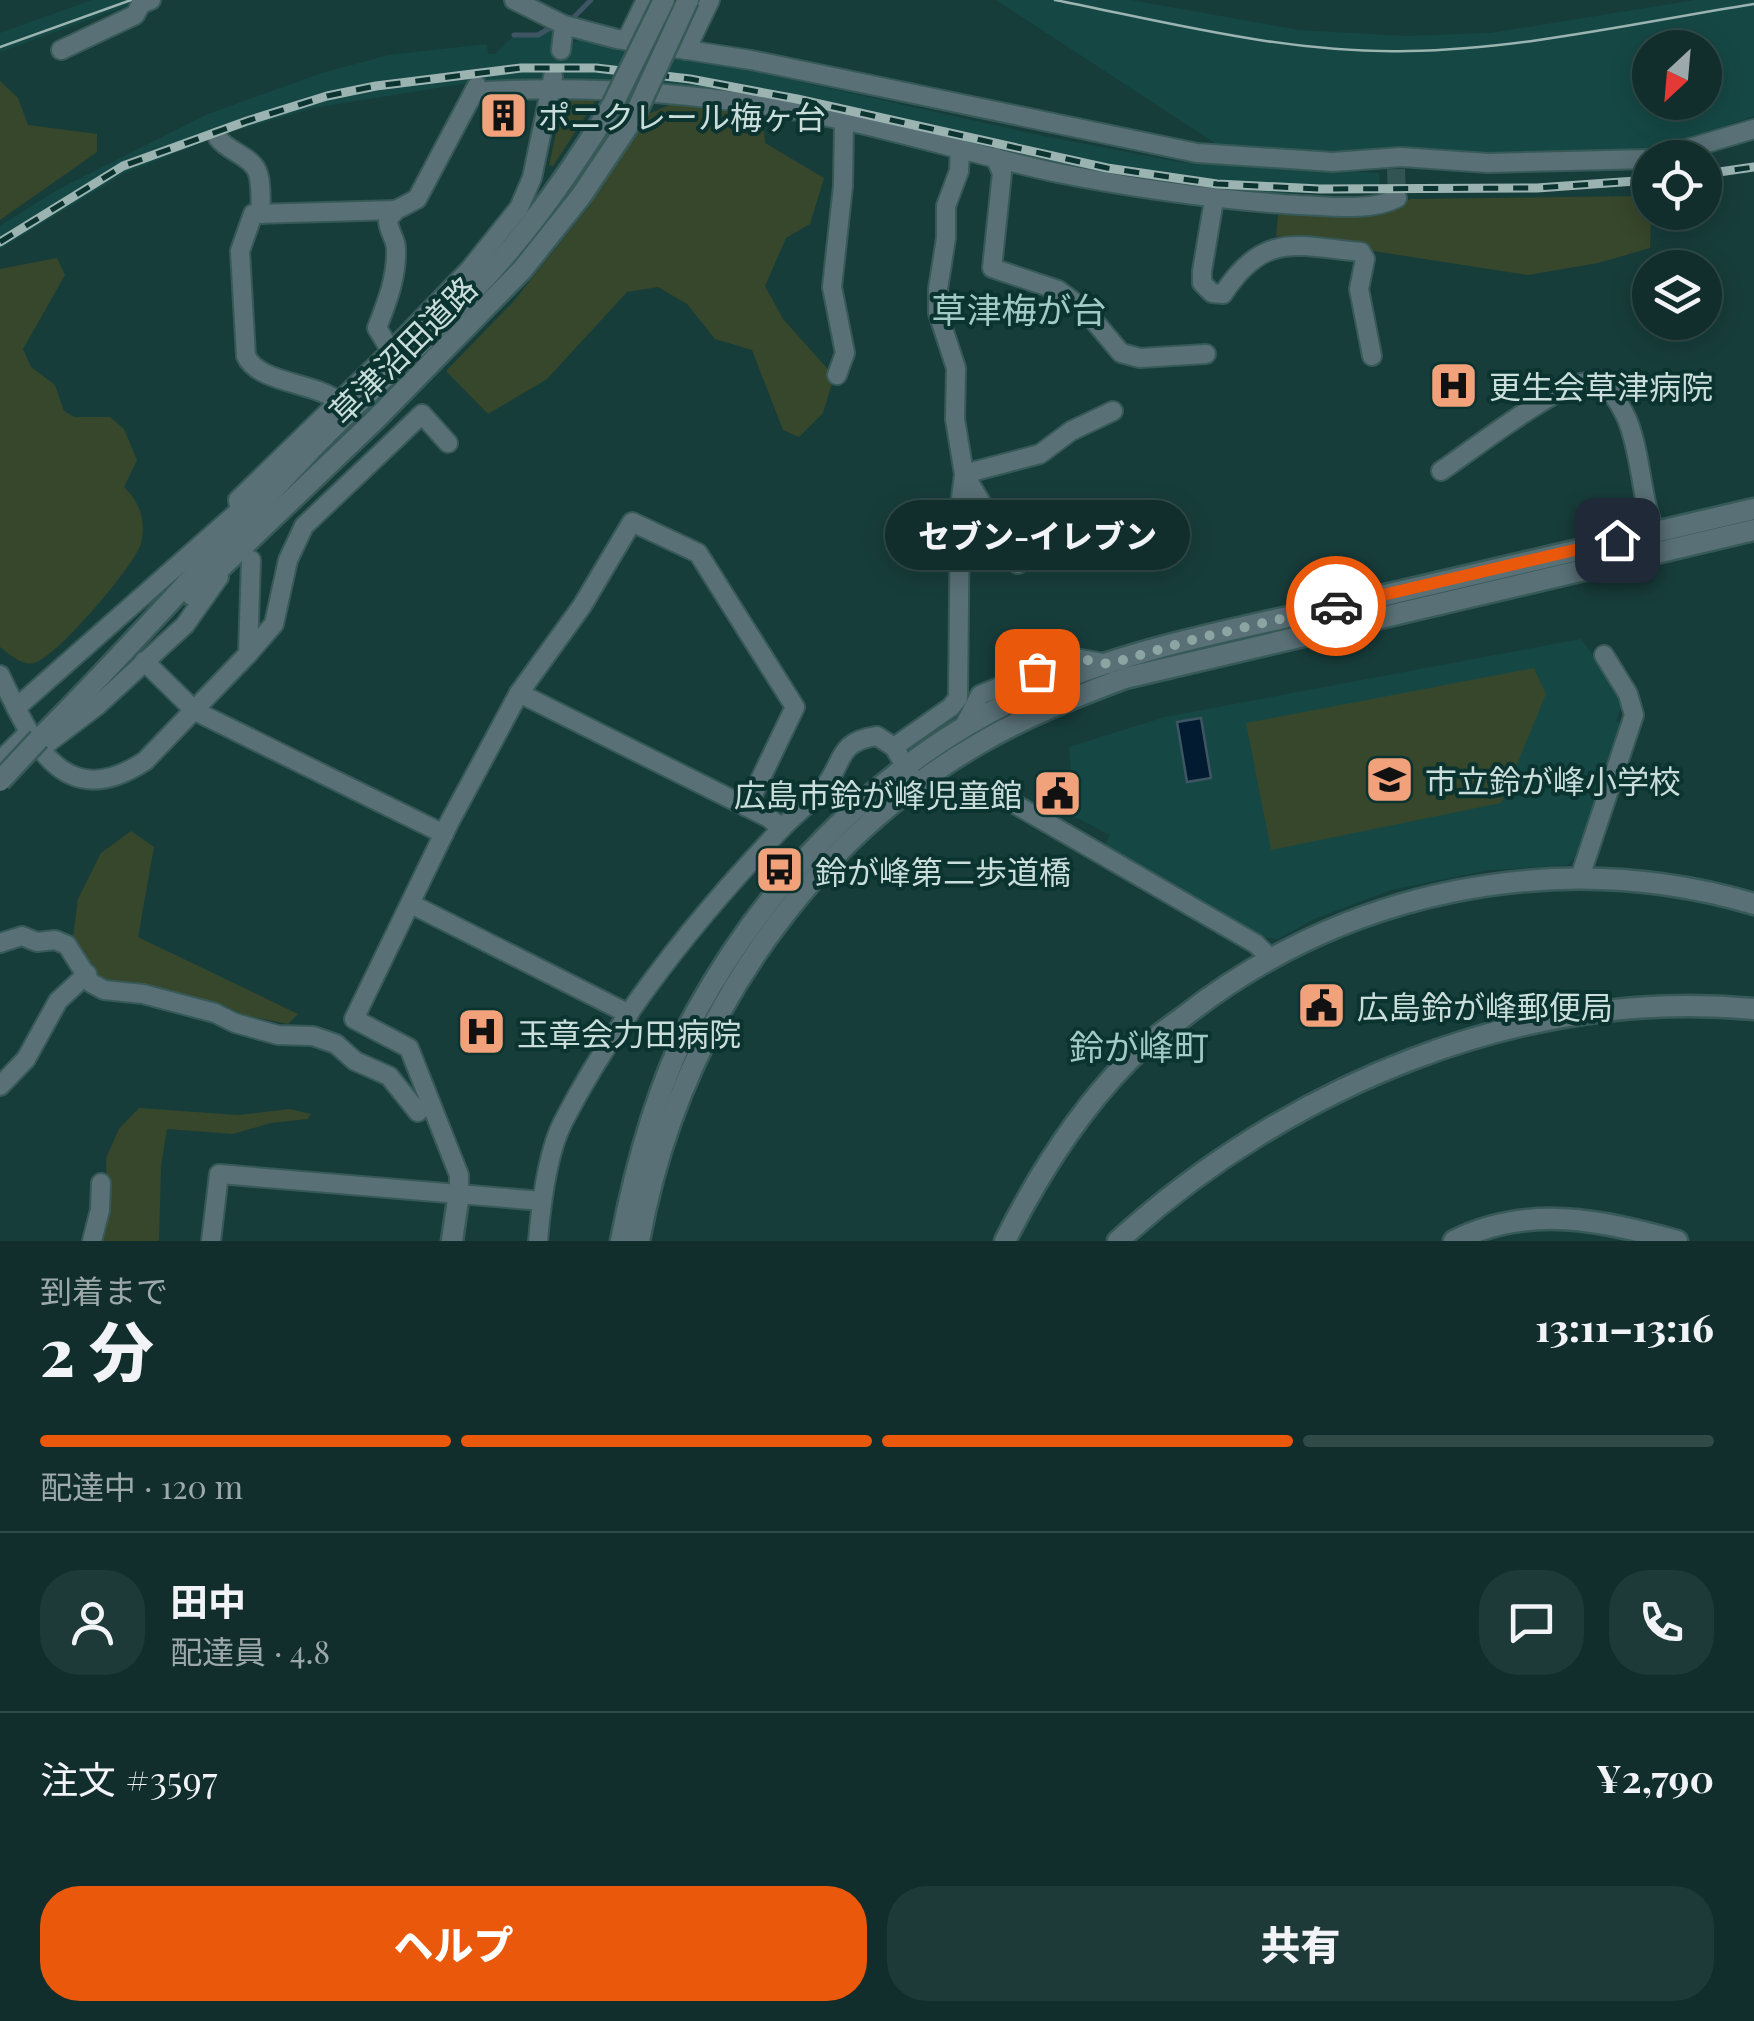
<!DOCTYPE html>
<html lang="ja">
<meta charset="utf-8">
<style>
:root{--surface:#112e2c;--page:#1e3a38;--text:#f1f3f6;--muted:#9ca8a9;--line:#304a48;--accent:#ea580c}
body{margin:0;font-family:"Playfair Display","Noto Sans JP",serif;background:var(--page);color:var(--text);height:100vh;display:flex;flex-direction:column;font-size:38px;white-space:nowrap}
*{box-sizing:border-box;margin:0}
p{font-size:32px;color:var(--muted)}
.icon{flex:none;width:55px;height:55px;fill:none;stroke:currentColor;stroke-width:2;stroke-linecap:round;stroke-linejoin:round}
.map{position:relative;height:1241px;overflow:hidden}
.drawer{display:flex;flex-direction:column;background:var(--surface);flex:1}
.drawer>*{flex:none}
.needle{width:65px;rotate:206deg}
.fabs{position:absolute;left:1632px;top:30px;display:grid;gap:20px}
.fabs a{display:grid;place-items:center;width:90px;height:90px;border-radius:50%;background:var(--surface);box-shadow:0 5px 25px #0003,0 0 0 2px var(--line);font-size:50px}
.pin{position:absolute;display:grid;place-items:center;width:85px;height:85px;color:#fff;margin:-42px;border-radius:20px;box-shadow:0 5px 15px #0006}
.courier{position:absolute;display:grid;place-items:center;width:100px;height:100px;margin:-50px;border:8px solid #ea580c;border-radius:50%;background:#fff;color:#222;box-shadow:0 2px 12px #0007}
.bubble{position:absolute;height:70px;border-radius:35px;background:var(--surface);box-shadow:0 5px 25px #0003,0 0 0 2px var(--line);font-size:32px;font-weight:800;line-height:70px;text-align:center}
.summary em{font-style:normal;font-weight:800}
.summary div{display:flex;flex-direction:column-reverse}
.summary{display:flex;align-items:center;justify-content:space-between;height:170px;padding:0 40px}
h1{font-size:65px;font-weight:800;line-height:75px}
.bar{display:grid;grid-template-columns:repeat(4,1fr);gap:15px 10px;align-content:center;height:120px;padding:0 40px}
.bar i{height:12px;border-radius:8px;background:var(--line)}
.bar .selected{background:var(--accent)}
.bar p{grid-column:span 4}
.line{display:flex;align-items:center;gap:25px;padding:0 40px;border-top:2px solid var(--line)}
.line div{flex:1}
.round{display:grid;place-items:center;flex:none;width:105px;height:105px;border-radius:40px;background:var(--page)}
.primary-button{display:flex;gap:20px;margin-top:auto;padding:20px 40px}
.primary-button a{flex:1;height:115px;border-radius:40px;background:var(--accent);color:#fff;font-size:40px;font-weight:800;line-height:115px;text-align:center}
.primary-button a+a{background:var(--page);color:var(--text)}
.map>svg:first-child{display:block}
.built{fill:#154845;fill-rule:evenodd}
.green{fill:#37472b}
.water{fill:#021b30;stroke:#3e5563;stroke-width:2.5}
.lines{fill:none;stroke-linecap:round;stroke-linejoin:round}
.stream{stroke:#3e5563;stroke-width:5}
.minor-tunnel{stroke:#325553;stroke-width:18;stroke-dasharray:18 9;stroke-linecap:butt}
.minor-casing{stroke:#375a58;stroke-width:22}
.tertiary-casing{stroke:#375a58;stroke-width:25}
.minor{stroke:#597077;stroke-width:18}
.tertiary{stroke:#597077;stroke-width:20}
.tram{stroke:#9bb4b2;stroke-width:2.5}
.rail-casing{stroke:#9bb4b2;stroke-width:9}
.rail{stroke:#0b3330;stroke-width:5;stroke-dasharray:15;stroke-linecap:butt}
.tertiary-bridge-casing{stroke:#375a58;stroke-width:25;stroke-linecap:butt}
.tertiary-bridge{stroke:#597077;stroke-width:20}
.done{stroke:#8ba5a3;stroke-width:10;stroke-dasharray:0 18}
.route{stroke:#ea580c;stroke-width:12}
.labels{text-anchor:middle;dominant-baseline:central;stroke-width:8;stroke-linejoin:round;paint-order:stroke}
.poi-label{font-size:32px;fill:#c9dddb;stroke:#0b3330;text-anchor:start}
.street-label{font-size:32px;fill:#c9dddb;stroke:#0b3330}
.neighbourhood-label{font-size:35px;fill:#a1cac6;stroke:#0b3330}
</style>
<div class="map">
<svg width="1754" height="1241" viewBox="0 0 1754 1241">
<rect width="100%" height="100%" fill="#173d3b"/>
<g class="built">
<path d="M92,0h51l-143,52v-19z"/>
<path d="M996,0h135l167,30 107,6 86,-3 204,-33h59v116l-102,35 -178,5 -143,-2 -110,-7zM1650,48h55v54h-55z"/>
<path d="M551,29l6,2 -7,20 21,1 2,-8 7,-5 105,17 358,80 135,26 201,11 1,20h-166l-85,-14 -378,-86 -186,-12 -2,-5 -20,1 -4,5 -58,2 2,-7 -7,1 -2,4 -161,26 -94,28 -96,38 -123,75v-23l57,-36 151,-76 114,-41 67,-18 98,-11 1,10h7l19,-18h25z"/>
<path d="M1581,639l28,38 13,26 -6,18 8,4 -50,134 -7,6 -78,5 -98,20 -77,29 -36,20 -16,-2 -159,-89 7,-13 -35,-18 -6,-70 96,-30z"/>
</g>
<g class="green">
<path d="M0,81l18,17 10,27 69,9v18l-97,68z"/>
<path d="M598,97l-45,69 -4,-1 15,-67z"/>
<path d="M676,102l52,5 35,11 2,25 59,35 -14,46 -24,14 -21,48 18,33 51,57 -11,37 -24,24 -16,-7 -31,-80 -37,-11 -28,-35 -29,-17 -31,5 -80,87 -59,35 -42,-43 67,-69 77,-97 54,-89z"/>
<path d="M1650,196v16l5,1 -4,4 -1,31 -52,15 -70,12 -252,-39 2,-21 107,-3 25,-13z"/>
<path d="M57,258l8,17 -42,74 8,18 24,18 9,26 10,6h36l14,12 13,31 -13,27c16,16 22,32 17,56 -4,20 -86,116 -107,120 -13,3 -24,-9 -34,-16v-378z"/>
<path d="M1534,668l12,26 -45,109 -230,47 -25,-127z"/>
<path d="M131,831l23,16 -16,90 160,77 -10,10 -44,-9 -23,-11 -73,-18 -38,-3 -17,-9 -20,-37 5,-38 23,-46z"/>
<path d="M139,1108l99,7 52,-6 21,5 -3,5 -37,4 -38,11 -66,-5 -6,37 -2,75h-61l9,-42 -1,-41 13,-29z"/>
</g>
<path class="water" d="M1201,718l10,60 -24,4 -10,-60z"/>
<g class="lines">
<g class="stream">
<path d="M571,20l20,-20"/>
<path d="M514,35h24l12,-7"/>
</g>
<path class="minor-tunnel" d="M1396,169l1,29"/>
<defs>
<g id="minor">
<path d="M514,0l50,25 53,14 134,21 446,93 136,9 68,-5 87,6 162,-4"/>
<path d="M627,39l19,-39"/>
<path d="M61,50l74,-35 6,-11 10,-4"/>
<path d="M561,50l3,-25"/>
<path d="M686,50l24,-50"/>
<path d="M474,92c99,-7 196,-1 295,14 98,15 193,46 289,67 81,16 160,27 241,32 29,1 73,7 98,-7"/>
<path d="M218,138c9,13 33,18 39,33 5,11 3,30 4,43"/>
<path d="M960,148l-1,23 -13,35v32l-8,51v24l18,55 -1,51 9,55 54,90"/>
<path d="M995,157l7,16 -10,95 66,22 27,20 36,43 19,5 66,-4"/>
<path d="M1656,158l98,-29"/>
<path d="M1214,200l-12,71v12l10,10 11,1c41,-63 73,-48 138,-42l4,7 -6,30 13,67"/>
<path d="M391,351l-14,-23c10,-26 20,-51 19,-79 0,-11 -8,-17 -8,-30l8,-9 21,-11 60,-113"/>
<path d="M837,375l8,-22 -13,-66 11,-101 1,-64"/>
<path d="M339,402c-23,-20 -80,-18 -93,-46l-6,-105 13,-37 143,-4"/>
<path d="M1441,471c26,-17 125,-95 151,-89 19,5 27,20 35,37 15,37 13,77 28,113"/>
<path d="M239,506l-1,-6 153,-149 79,-82 49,-61 13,-30 21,-101"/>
<path d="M248,654l26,-30 14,-64 16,-34 118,-112 26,29"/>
<path d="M144,661l51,50 249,123"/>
<path d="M0,675c31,63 61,141 145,86l103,-107 3,-94"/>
<path d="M519,693l250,125 13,10"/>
<path d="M16,708l232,-205"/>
<path d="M963,728l17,-33 90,-38 39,7"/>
<path d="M45,745l53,-40 87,-80 34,-48"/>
<path d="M894,747l57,-40 7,-9 2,-191 4,-33 76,-20 31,-23 42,-20"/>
<path d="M0,761l27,-27"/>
<path d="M1006,799l250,145 13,13"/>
<path d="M1580,877l54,-162 -6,-21 -24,-39"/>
<path d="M411,904l218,110"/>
<path d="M0,943l22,-7 15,6 18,-2 12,5 24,38 13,7 39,4 72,19 20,10 43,12 35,1 23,8 19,17 34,15 29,36"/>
<path d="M0,1086l26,-27 32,-58 29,-27"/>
<path d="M459,1193v-18l-50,-127 -55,-29 96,-198 69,-128 63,-87 50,-84 66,31 97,154 -48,100"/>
<path d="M92,1241l8,-31 1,-27"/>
<path d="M211,1241l8,-67 323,27"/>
<path d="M538,1241c3,-36 9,-88 25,-119 54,-105 138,-209 219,-294 12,-13 27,-24 39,-37 24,-26 13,-49 56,-55l17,11 17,29"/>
</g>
<g id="tertiary">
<path d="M192,595l183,-175 147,-150 59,-74 53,-79"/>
<path d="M39,739c92,-91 176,-189 265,-282 66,-70 142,-131 204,-205 39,-46 72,-96 105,-148"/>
<path d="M452,1241l7,-48"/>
<path d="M621,1241c15,-78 37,-159 75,-229 77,-140 198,-262 347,-325 101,-43 214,-62 321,-87 130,-31 260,-61 390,-91"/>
<path d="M639,1241c37,-204 159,-393 341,-498 46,-27 95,-46 145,-65l629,-148"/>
<path d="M1005,1241c33,-66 72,-128 124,-181 16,-16 35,-29 53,-42 162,-128 374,-172 572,-114"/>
<path d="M1118,1241c169,-154 405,-254 636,-232"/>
<path d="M1454,1241c74,-37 148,-21 223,0"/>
</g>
</defs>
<use href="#minor" class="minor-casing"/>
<use href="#tertiary" class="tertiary-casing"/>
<use href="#minor" class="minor"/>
<use href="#tertiary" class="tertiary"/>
<g class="tram">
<path d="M1055,0c116,23 234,54 353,51 116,-2 232,-29 346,-47"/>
<path d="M0,47l131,-47"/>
</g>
<defs>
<g id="rail">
<path d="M1705,174l49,-7"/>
<path d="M0,242l123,-76 124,-45 80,-25 49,-10 145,-18h75l94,11 107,20 310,69 110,16 103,5 217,-1 113,-8"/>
</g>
</defs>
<use href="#rail" class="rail-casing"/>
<use href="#rail" class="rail"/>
<defs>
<g id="tertiary-bridge">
<path d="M613,104l51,-104"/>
<path d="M634,117l54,-117"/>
<path d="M0,781l39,-42"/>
</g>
</defs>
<use href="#tertiary-bridge" class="tertiary-bridge-casing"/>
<use href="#tertiary-bridge" class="tertiary-bridge"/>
</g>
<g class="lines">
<path class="done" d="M1037,671l33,-14 39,7 90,-26 137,-32"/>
<path class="route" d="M1336,606l281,-66"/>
</g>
<defs>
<symbol id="building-square" viewBox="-11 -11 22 22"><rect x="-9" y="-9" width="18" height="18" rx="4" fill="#f1a27b" stroke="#0b3330"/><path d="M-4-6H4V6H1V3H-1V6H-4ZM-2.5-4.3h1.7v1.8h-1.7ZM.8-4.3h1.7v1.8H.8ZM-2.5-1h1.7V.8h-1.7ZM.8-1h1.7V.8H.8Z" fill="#111"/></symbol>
<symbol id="hospital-square" viewBox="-11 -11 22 22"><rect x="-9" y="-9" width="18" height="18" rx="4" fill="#f1a27b" stroke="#0b3330"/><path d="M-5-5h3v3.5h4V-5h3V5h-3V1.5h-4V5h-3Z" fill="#111"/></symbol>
<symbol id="school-square" viewBox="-11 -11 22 22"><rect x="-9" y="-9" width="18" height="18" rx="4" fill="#f1a27b" stroke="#0b3330"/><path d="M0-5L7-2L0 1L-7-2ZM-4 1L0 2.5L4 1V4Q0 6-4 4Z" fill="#111"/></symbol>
<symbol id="civic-square" viewBox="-11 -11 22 22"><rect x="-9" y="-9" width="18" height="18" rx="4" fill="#f1a27b" stroke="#0b3330"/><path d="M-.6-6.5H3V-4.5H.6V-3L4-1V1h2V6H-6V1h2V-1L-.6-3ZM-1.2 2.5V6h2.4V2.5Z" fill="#111"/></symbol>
<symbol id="bus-square" viewBox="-11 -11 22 22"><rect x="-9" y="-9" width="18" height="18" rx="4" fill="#f1a27b" stroke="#0b3330"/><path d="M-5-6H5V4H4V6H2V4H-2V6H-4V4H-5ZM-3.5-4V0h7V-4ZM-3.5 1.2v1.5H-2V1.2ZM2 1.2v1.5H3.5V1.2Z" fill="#111"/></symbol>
</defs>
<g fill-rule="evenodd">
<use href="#building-square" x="476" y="88" width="55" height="55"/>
<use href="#hospital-square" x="1426" y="358" width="55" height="55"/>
<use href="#school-square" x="1362" y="752" width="55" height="55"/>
<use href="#civic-square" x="1030" y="766" width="55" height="55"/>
<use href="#bus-square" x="752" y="842" width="55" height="55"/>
<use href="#civic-square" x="1294" y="978" width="55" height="55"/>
<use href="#hospital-square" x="454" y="1004" width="55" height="55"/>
</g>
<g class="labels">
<g class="poi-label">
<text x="538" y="115">ポニクレール梅ヶ台</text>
<text x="1489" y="385">更生会草津病院</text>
<text x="1425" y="779">市立鈴が峰小学校</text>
<text x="1022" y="793" text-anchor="end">広島市鈴が峰児童館</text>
<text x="815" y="870">鈴が峰第二歩道橋</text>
<text x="1357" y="1005">広島鈴が峰郵便局</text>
<text x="517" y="1032">玉章会力田病院</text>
</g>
<g class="street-label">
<text transform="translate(402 349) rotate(-45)">草津沼田道路</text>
</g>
<g class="neighbourhood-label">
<text x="1019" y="308">草津梅が台</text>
<text x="1139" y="1045">鈴が峰町</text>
</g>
</g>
</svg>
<div class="fabs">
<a><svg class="needle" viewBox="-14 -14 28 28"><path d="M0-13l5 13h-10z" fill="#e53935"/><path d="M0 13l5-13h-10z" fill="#9ca8a9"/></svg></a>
<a><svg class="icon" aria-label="locate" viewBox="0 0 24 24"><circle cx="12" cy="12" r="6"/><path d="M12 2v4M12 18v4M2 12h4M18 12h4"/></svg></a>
<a><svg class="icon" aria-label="layers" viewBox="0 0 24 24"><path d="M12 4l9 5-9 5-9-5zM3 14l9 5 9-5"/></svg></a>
</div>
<div class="pin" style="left:1037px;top:671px;background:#ea580c"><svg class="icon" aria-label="bag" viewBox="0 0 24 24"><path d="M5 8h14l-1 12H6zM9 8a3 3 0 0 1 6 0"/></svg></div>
<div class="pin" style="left:1617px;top:540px;background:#1f2937"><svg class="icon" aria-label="home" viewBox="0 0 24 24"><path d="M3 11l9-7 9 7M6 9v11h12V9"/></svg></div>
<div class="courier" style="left:1336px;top:606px"><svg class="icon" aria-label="car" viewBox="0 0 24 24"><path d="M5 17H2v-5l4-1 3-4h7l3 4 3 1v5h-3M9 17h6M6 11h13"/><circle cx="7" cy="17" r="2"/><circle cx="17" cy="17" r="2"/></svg></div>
<div class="bubble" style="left:885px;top:500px;width:305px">セブン-イレブン</div>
</div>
<section class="drawer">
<div class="summary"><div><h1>2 分</h1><p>到着まで</p></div><em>13:11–13:16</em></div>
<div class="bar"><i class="selected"></i><i class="selected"></i><i class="selected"></i><i></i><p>配達中 · 120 m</p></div>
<div class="line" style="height:180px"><a class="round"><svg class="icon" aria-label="person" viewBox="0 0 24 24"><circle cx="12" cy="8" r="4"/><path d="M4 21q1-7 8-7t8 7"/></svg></a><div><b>田中</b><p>配達員 · 4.8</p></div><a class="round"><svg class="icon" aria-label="chat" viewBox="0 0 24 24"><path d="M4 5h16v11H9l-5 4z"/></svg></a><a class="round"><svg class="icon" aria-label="phone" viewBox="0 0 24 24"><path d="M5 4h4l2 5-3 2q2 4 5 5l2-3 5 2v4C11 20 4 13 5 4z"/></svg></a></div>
<div class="line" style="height:130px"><div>注文 #3597</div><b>¥2,790</b></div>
<div class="primary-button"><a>ヘルプ</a><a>共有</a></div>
</section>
